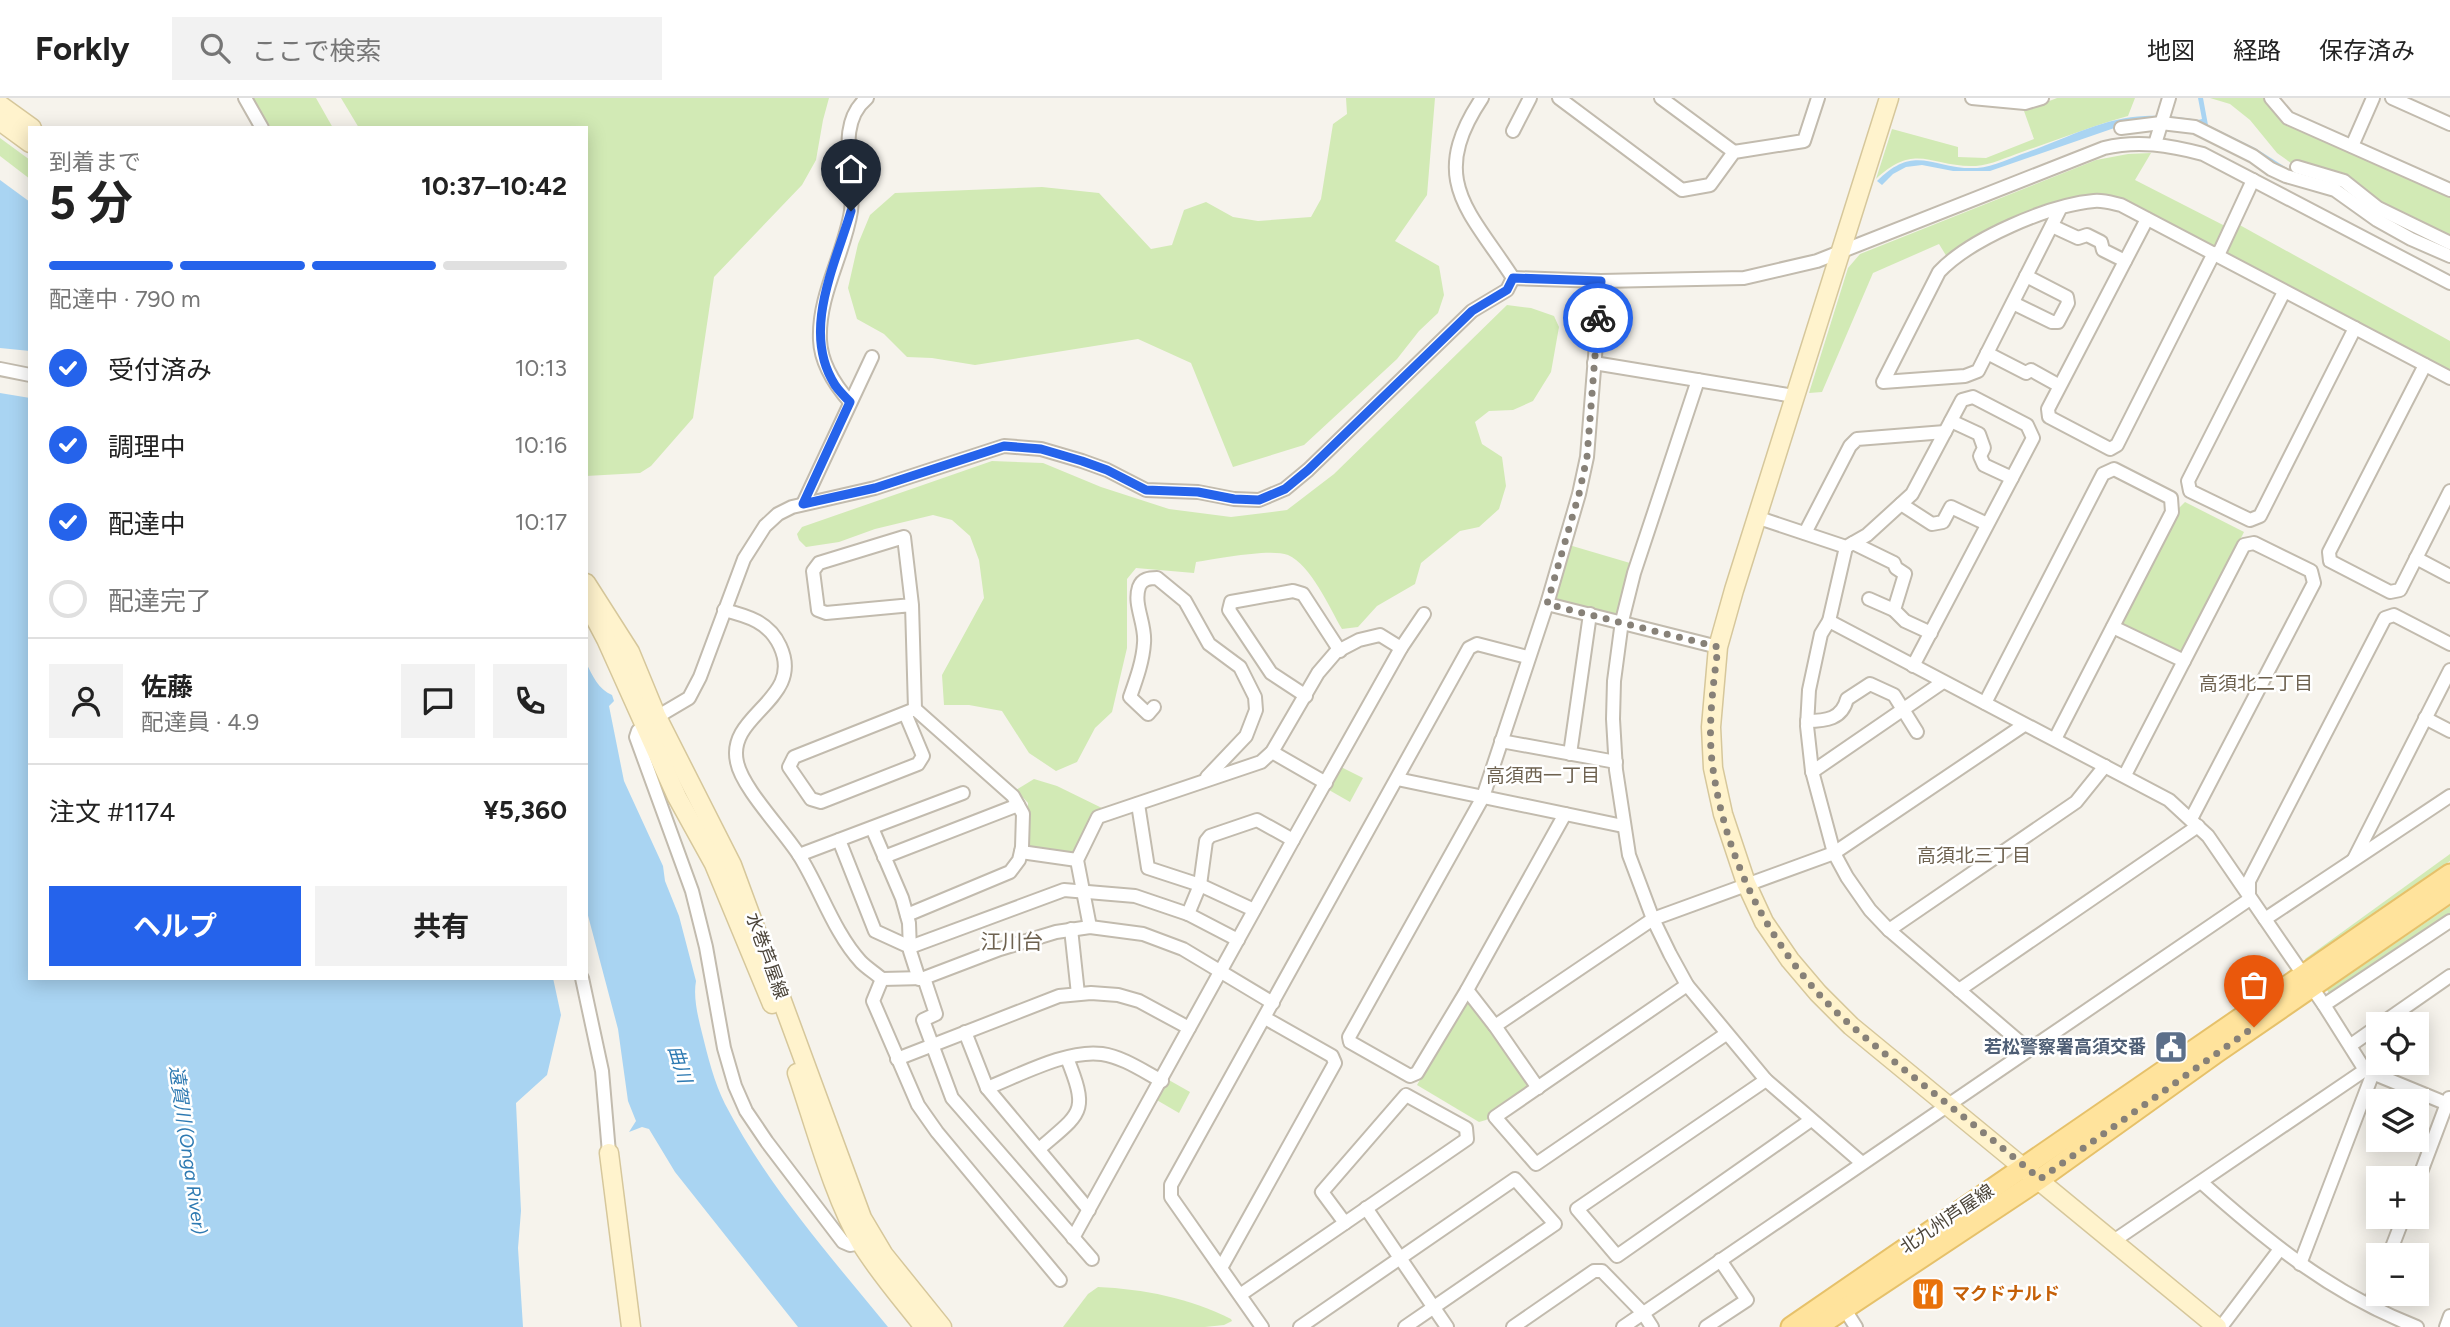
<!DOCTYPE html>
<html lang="ja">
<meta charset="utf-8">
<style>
:root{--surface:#fff;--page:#f2f2f2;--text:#222;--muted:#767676;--line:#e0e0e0;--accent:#2563eb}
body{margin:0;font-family:Figtree,"Noto Sans JP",sans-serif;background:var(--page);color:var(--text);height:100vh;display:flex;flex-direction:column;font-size:26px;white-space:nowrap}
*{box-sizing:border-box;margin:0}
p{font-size:23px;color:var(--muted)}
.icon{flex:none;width:38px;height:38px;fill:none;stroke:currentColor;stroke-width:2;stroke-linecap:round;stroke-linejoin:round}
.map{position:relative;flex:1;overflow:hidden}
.sheet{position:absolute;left:28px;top:28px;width:560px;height:854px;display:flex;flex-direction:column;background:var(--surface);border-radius:0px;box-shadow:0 4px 18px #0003}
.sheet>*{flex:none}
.tools{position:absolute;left:2366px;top:914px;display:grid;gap:14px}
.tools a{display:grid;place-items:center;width:63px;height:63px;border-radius:0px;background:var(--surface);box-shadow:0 4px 18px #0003;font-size:35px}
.pin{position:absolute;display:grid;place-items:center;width:60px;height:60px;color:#fff;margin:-72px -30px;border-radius:50% 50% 50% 0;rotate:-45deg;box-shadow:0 0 7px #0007}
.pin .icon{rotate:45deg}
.courier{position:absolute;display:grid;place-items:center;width:70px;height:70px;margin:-35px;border:5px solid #2563eb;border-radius:50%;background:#fff;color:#222;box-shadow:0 2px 9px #0007}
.summary em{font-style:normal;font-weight:700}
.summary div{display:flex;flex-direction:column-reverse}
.summary{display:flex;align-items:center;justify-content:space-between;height:119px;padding:0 21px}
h1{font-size:46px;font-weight:700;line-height:52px}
.bar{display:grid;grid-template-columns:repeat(4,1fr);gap:10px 7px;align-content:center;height:84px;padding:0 21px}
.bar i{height:9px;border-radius:5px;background:var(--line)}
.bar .current{background:var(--accent)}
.bar p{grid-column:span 4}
.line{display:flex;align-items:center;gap:18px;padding:0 21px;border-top:2px solid var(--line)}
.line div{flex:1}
.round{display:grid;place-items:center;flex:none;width:74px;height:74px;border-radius:0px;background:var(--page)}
ol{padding:0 21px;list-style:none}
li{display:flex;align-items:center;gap:21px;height:77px}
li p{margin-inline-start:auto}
li .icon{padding:7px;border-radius:50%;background:var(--accent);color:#fff;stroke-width:4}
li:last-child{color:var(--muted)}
li i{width:38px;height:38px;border:4px solid var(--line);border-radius:50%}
.cta{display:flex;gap:14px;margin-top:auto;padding:14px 21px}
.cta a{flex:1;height:80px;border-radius:0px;background:var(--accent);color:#fff;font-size:28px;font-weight:700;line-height:80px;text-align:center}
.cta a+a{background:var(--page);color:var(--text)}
header{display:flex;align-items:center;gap:42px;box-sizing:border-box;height:98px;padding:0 35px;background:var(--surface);border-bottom:2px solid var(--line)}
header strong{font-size:33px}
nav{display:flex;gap:38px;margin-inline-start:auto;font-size:24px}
.search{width:490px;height:63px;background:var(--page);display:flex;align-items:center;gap:18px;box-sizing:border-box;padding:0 24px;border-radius:0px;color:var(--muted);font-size:26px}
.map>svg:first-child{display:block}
.green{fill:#d2eab5}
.water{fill:#a9d4f2}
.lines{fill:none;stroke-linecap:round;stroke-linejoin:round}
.street-casing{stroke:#c2bbae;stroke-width:16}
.secondary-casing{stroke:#d6c79b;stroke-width:21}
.primary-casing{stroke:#e6c16a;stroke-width:23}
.street{stroke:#fff;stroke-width:12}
.secondary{stroke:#fff3cd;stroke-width:18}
.primary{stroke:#ffe39c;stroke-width:19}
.done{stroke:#878178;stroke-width:7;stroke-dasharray:0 12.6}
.route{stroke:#2563eb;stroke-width:9}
.labels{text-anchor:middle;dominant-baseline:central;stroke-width:5;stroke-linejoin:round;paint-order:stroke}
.street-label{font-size:18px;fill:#4b4439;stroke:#fff}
.service-label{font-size:18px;font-weight:bold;fill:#4e5e75;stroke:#fff;text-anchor:end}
.food-label{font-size:18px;font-weight:bold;fill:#c56008;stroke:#fff;text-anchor:start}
.neighbourhood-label{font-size:19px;fill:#6e6250;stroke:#fff}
.water-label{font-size:19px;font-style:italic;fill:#2e7ab2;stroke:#fff}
.quarter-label{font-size:21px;fill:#6e6250;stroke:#fff}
</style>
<header>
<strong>Forkly</strong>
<div class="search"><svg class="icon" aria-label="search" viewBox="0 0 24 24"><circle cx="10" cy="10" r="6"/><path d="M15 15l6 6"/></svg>ここで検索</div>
<nav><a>地図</a><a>経路</a><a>保存済み</a></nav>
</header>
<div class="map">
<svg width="2450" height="1229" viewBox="0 0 2450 1229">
<rect width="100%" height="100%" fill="#f6f3ec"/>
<g class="green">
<path d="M241,0h75l17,30h-61z"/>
<path d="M341,0h488l-6,22 -7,40 -14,25 -88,92 -21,141 -42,48 -11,7 -54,3v-348h-227z"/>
<path d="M1346,0h89l-8,97 -32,46 44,25 5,29 -6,18 -19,18 -22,28 -93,86 -71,22 -42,-104 -53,-24 -163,26 -43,-7 -25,-1 -23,-23 -27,-15 -9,-31 10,-44 12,-29 25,-22 147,-6 57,6 52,56 21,-4 12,-35 22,-8 27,15 25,4 53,-4 10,-18 12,-75 14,-10z"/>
<path d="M2057,0h78l-7,18c-36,10 -71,24 -106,36 -15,5 -31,13 -46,14 -44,2 -60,-25 -100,13l16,-50 66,18v10l28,1 48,-19 -10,-28z"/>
<path d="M2210,0h54l23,25 163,72v43l-65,-30 -51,-34 -43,-11 -14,-10 -27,-33 -20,-16z"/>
<path d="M0,40l30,22v19l-30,-23z"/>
<path d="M2151,55l-16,27 92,47 -12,23 -119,-54 -27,3 -122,58 -8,-13 -66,29 -51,119 -13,1 39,-125 12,-14 236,-94 32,-6z"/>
<path d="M2236,125l214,118v30l-229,-118z"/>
<path d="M1507,207l24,3 23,8 5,11 -8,45 -18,29 -20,9 -24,1 -14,11 7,22 20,13 4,29 -7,23 -20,18 -19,4 -39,32 -6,21 -38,22 -19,21 -16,2c-13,-22 -31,-64 -54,-74 -18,-7 -71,4 -92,7l-2,11 -58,-5 -9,11v69l-15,64 -17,16 -18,34 -21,9 -27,-18 -27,-42 -33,-6h-25l-2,-30 42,-77 -5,-38 -9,-24 -18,-16 -19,-5 -58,14 -36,13 -33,5 -7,-7 -2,-6 5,-7 190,-66 51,2 58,24 68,22 62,8 56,-7 47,-36z"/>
<path d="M2185,404l59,30 -61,120 -5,3 -56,-27 -1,-6 57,-113z"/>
<path d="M1569,447l61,18 -13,50 -4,2 -58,-15 -2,-6z"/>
<path d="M1341,669l22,11 -13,24 -21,-12z"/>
<path d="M1034,681l23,7 49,24 -11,4 -21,38 -44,-5 -3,-2 1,-42 -12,-13z"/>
<path d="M2450,756v7l-144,99 -1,-1z"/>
<path d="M2450,808v11l-119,79 -4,-6z"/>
<path d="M1463,905h8l56,82v7l-41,28 -7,2 -62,-37z"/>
<path d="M1167,981l23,13 -11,21 -24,-14z"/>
<path d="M1098,1189c45,2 92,11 133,32l1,2 -8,4 -19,2h-142l25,-33z"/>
</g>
<g class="water">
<path d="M2198,0h5l5,27 47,23 35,22 41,9 59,40 26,15 34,14v4l-158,-77 -88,-48 -81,-2 -133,46h-37l-31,-6 -16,2 -13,7 -11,11 -5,-4c39,-39 56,-11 100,-13 17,-1 35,-11 51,-16 37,-13 77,-35 117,-36 18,-1 36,1 53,4l4,-1z"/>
<path d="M0,82l30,22v149l-30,-3z"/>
<path d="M0,295l30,5v580h523l8,37 -14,60 -31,28 5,108 -3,37 5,79h-523z"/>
<path d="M586,565c7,13 12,26 26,32l2,6 -5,5 15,75 39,85 2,15 14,35 17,65c-3,16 2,36 6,52 6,24 12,49 23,71 42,81 105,152 163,223h-90l-123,-155 -26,-43 -7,-2 -13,5 7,-11 -8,-20 -10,-72 -32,-121z"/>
</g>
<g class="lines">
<defs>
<g id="street">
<path d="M245,0l17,30"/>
<path d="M1482,0c-55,82 -13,112 31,180"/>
<path d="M1559,0l123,92 28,-5 24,-33 70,-11 14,-43"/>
<path d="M1661,0l73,54"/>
<path d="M1972,0l53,5 17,-5"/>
<path d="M2271,0l17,20 162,72"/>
<path d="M2392,0l58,26"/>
<path d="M2121,30l40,-5 34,4 58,29 18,13 15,7 49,14 42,30 34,19 39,17"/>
<path d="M1513,33l17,-33"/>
<path d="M2155,46l14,-46"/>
<path d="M2352,48l21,-48"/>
<path d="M2297,69l47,14 34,27 72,35"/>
<path d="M2060,111l-82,162 -13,5 -82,6 56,-110c31,-33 110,-67 155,-71 9,-1 18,2 27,4l329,173"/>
<path d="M2147,121l-99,190 1,8 61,32 7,-4 96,-190 7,-4 33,-71"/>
<path d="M2052,128l26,12 9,-3 14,7 2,8 22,11"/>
<path d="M1513,180l88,3 143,-3 73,-17 287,-113c34,-8 65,-3 99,6l247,129"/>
<path d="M2284,194l-96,189 2,10 60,29 10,-4 95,-188"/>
<path d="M2013,205l39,19h6l10,-19 -1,-6 -41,-21"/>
<path d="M1987,255l39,20 5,-3 27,15"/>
<path d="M1594,265l200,33"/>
<path d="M2425,267l-96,187 1,9 60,31 10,-2 50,-99"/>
<path d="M0,271l30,6"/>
<path d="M1698,282l-64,193 -12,48 -8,60 -1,38 3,51 13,85 24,64 17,35 17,31 79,95 96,83"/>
<path d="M850,304c-15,-17 -29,-38 -30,-62 -2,-45 24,-85 31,-129 5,-35 -17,-86 16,-113"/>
<path d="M1951,323l28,13 5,14 -4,8 4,9 28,13"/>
<path d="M803,406l69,-147"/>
<path d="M1901,406l31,20 11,-2 8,-15 36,17"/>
<path d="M1756,419l90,30 21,-12 45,-41 50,-94 11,-3 54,28 6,13 -120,228"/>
<path d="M1805,435l45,-87 7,-7 88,-7"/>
<path d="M1853,445l41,20 2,5 9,6 -11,36 11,11 26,12"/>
<path d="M1846,449l-17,74 -8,13 -12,56 -2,36 5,45 22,82 13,24 23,33 19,20 139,119"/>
<path d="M2416,460l34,18"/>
<path d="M1869,501l25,11"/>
<path d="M1547,506l171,43"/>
<path d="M724,512c24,6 45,12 56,36 25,54 -54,68 -43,116 5,26 46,68 62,93 21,33 35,78 62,107 6,6 14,11 21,17l42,-1 76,-29 56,-17 34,-5 53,7 40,15 90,54"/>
<path d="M1829,523l340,179 39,36 116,169 41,65 85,35"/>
<path d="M2113,529l71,34"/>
<path d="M1306,598l-35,-23 -42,-63 2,-8 62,-11 10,3 37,57"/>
<path d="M1985,605l118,-229 11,-5 57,29 1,14 -117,227"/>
<path d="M1154,609l-6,7 -18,-17c6,-17 13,-36 14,-54 2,-19 -11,-38 -5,-56 3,-8 10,-9 18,-9l28,23 24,43 31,23 15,30 1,13 -10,26 -39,41"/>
<path d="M905,615l18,43 -5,8 -97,38 -10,-3 -22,-32 5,-10 121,-48"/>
<path d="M2425,620l25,13"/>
<path d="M1807,623c19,0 35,-2 40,-22l23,-15 24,11 23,37"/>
<path d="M1501,643l115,21"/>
<path d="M1272,654l54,31"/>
<path d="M1570,656l20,-140"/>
<path d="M1812,674l131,-90"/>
<path d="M2125,677l119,-230 10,-2 57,28 3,12 -123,236"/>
<path d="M1397,681l226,47"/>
<path d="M1138,706l10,64 52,17 54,25"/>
<path d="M1565,716l-98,176 -50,83 -7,3 -60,-34 -1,-5 134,-240 64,-193 32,-110 8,-37 14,-176"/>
<path d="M872,730l30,70 7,25 1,28 9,28"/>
<path d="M839,742l36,91 35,16 154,-57 71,6 53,18 50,26"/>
<path d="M1021,754l56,8"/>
<path d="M799,757l164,-62"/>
<path d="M884,759l134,-52"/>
<path d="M2354,761l96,-189"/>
<path d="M2249,797v-14l136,-263 9,-3 56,29"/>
<path d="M1188,816l12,-29 6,-44 4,-5 47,-16 36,20"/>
<path d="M907,817l103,-43 9,-12 3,-13 1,-33 -10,-18 -98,-87 -3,-104 -8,-68 -85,26 -6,8 5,39 8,3 86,-8"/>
<path d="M2265,821l185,-123"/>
<path d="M1090,829l-13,-67 21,-43 163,-55 11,-10 46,-79 18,-21 23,-12 21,-5 21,13"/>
<path d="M1071,831l7,65"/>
<path d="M1889,832l187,-128 29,-36"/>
<path d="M582,880l20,93 7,82"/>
<path d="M924,880l12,36 -13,6 29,78 140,161"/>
<path d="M882,881l-9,22 45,104 19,27 123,148"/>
<path d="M1687,887l-192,132 41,47 190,-130"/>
<path d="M1467,892l28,36 43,62"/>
<path d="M1959,892l239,-164"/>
<path d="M2324,907l126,-84"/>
<path d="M2381,926l69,-48"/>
<path d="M1495,928l158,-107 181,-66 190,-128"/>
<path d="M965,934l22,56 102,122"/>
<path d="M2351,947l27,-19"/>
<path d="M897,961l162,-63 32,-3 27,2 21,6 50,27"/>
<path d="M1766,982l-189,129 40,47 194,-136"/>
<path d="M987,990c33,-13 81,-39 115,-34 21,3 41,17 60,27"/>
<path d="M1406,997l60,33 1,11 -122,84 -23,-31z"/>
<path d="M1039,1051c43,-37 50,-36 28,-91"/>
<path d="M2201,1084c67,60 131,112 216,145"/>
<path d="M2417,1085l32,-85"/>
<path d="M1366,1110l81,119"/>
<path d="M1073,1140l220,-398 108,-192 23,-34"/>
<path d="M2112,1144l253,-172"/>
<path d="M861,1145l-11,2 -7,-3 -76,-100 -21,-31 -11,-25 -11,-38 -18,-101 -14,-56 -56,-154 2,-6 7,-7 44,-26 11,-21 44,-118 21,-33 13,-12 14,-7 83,-19 129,-42 37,3 41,12 25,9 39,20 52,2 36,7 25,1 26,-11 23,-19 164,-159 35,-21 6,-12"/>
<path d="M2389,1157l15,-39"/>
<path d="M2300,1166l73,-191"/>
<path d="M1221,1170l114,-205 -3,-7 -67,-38"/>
<path d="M1240,1197l105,-72"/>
<path d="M1842,1207l14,22"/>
<path d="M2370,1207l8,-23"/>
<path d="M1262,1229l-91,-130v-12l298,-537 8,-4 50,13"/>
<path d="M1300,1229l215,-148 40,45 -150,103"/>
<path d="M1513,1229l81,-56h8l41,42 9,14"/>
<path d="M1623,1229l627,-428"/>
<path d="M1706,1229l41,-27 -27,-40"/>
<path d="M2221,1229l59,-78"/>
<path d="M2446,1229l4,-11"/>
</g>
<g id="secondary">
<path d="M1889,0l-155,492 -16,57 -7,80 2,41 10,46 23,69 18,39 26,38 28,33 33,33 366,301"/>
<path d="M0,7l32,23"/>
<path d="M0,23l30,22"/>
<path d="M586,485l44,69 26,63 76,150 130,353 22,37 58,72"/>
<path d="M586,503l20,38 71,158 37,67 58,140"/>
<path d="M797,975c18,53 37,125 65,172 18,29 41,55 62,82"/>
<path d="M609,1055l22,174"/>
</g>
<g id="primary">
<path d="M1791,1229l659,-453"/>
<path d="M1817,1229l223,-148 176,-126 234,-161"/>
</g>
</defs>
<use href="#street" class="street-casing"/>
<use href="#secondary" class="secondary-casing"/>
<use href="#primary" class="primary-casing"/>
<use href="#street" class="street"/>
<use href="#secondary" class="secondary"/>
<use href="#primary" class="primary"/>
</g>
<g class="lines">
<path class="done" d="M1598,220l-11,139 -8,37 -32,110 171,43c-5,40 -11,82 -5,122 12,83 48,160 104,223 22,25 49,46 74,67 50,40 100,79 149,120l214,-152"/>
<path class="route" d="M851,113c-16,54 -50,121 -16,174 4,6 10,12 15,17l-47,102 72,-16 129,-42 37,3 41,12 25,9 39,20 52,2 36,7 25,1 26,-11 23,-19 164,-159 35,-21 6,-12 88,3 -3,37"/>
</g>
<defs>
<symbol id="civic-square" viewBox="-11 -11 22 22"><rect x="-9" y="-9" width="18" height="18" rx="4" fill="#5c6f8a" stroke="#fff"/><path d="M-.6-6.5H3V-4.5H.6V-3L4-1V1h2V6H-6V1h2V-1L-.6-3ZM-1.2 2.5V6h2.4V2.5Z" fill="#fff"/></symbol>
<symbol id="restaurant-square" viewBox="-11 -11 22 22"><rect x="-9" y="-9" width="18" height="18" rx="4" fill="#e8710a" stroke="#fff"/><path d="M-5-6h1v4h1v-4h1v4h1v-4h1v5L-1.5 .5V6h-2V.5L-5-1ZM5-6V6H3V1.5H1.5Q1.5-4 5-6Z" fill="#fff"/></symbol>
</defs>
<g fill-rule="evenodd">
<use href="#civic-square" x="2152" y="930" width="38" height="38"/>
<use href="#restaurant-square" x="1909" y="1177" width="38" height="38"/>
</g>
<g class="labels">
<g class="street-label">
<text transform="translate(767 858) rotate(70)">水巻芦屋線</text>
<text transform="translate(1947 1121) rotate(-34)">北九州芦屋線</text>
</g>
<g class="service-label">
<text x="2146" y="949">若松警察署高須交番</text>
</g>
<g class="food-label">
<text x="1952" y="1196">マクドナルド</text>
</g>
<g class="neighbourhood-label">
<text x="2256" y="585">高須北二丁目</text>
<text x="1543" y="677">高須西一丁目</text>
<text x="1974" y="757">高須北三丁目</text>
</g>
<g class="water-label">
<text transform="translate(680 966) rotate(73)">曲川</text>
<text transform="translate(188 1052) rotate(82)">遠賀川 (Onga River)</text>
</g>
<g class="quarter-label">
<text x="1012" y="843">江川台</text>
</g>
</g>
</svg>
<div class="tools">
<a><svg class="icon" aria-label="locate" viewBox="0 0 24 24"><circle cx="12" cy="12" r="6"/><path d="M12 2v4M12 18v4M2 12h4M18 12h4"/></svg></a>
<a><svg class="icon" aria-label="layers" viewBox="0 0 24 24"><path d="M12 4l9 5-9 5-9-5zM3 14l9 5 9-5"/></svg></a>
<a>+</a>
<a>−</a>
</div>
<div class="pin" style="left:2254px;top:929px;background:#ea580c"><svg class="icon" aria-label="bag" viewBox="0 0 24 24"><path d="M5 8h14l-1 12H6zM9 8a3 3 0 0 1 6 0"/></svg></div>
<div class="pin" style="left:851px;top:113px;background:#1f2937"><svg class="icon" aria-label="home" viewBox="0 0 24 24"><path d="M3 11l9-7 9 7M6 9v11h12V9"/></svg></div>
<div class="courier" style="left:1598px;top:220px"><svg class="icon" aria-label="bike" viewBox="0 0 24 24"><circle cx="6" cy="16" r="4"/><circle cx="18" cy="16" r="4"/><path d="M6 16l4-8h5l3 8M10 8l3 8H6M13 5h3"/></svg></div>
<section class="sheet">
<div class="summary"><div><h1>5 分</h1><p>到着まで</p></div><em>10:37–10:42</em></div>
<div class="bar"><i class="current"></i><i class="current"></i><i class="current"></i><i></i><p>配達中 · 790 m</p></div>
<ol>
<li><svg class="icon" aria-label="check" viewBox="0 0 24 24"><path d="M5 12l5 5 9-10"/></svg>受付済み<p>10:13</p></li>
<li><svg class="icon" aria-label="check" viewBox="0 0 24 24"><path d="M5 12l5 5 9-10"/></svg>調理中<p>10:16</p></li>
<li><svg class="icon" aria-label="check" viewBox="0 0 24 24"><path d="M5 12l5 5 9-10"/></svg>配達中<p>10:17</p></li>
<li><i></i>配達完了</li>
</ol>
<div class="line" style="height:126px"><a class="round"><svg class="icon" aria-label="person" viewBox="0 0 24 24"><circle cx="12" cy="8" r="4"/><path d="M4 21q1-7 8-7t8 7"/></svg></a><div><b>佐藤</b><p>配達員 · 4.9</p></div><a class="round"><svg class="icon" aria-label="chat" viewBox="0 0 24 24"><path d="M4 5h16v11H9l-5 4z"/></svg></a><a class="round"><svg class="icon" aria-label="phone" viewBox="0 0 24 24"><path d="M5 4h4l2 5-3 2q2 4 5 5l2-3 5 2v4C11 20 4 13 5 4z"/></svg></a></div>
<div class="line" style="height:91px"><div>注文 #1174</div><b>¥5,360</b></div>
<div class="cta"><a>ヘルプ</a><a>共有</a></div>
</section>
</div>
